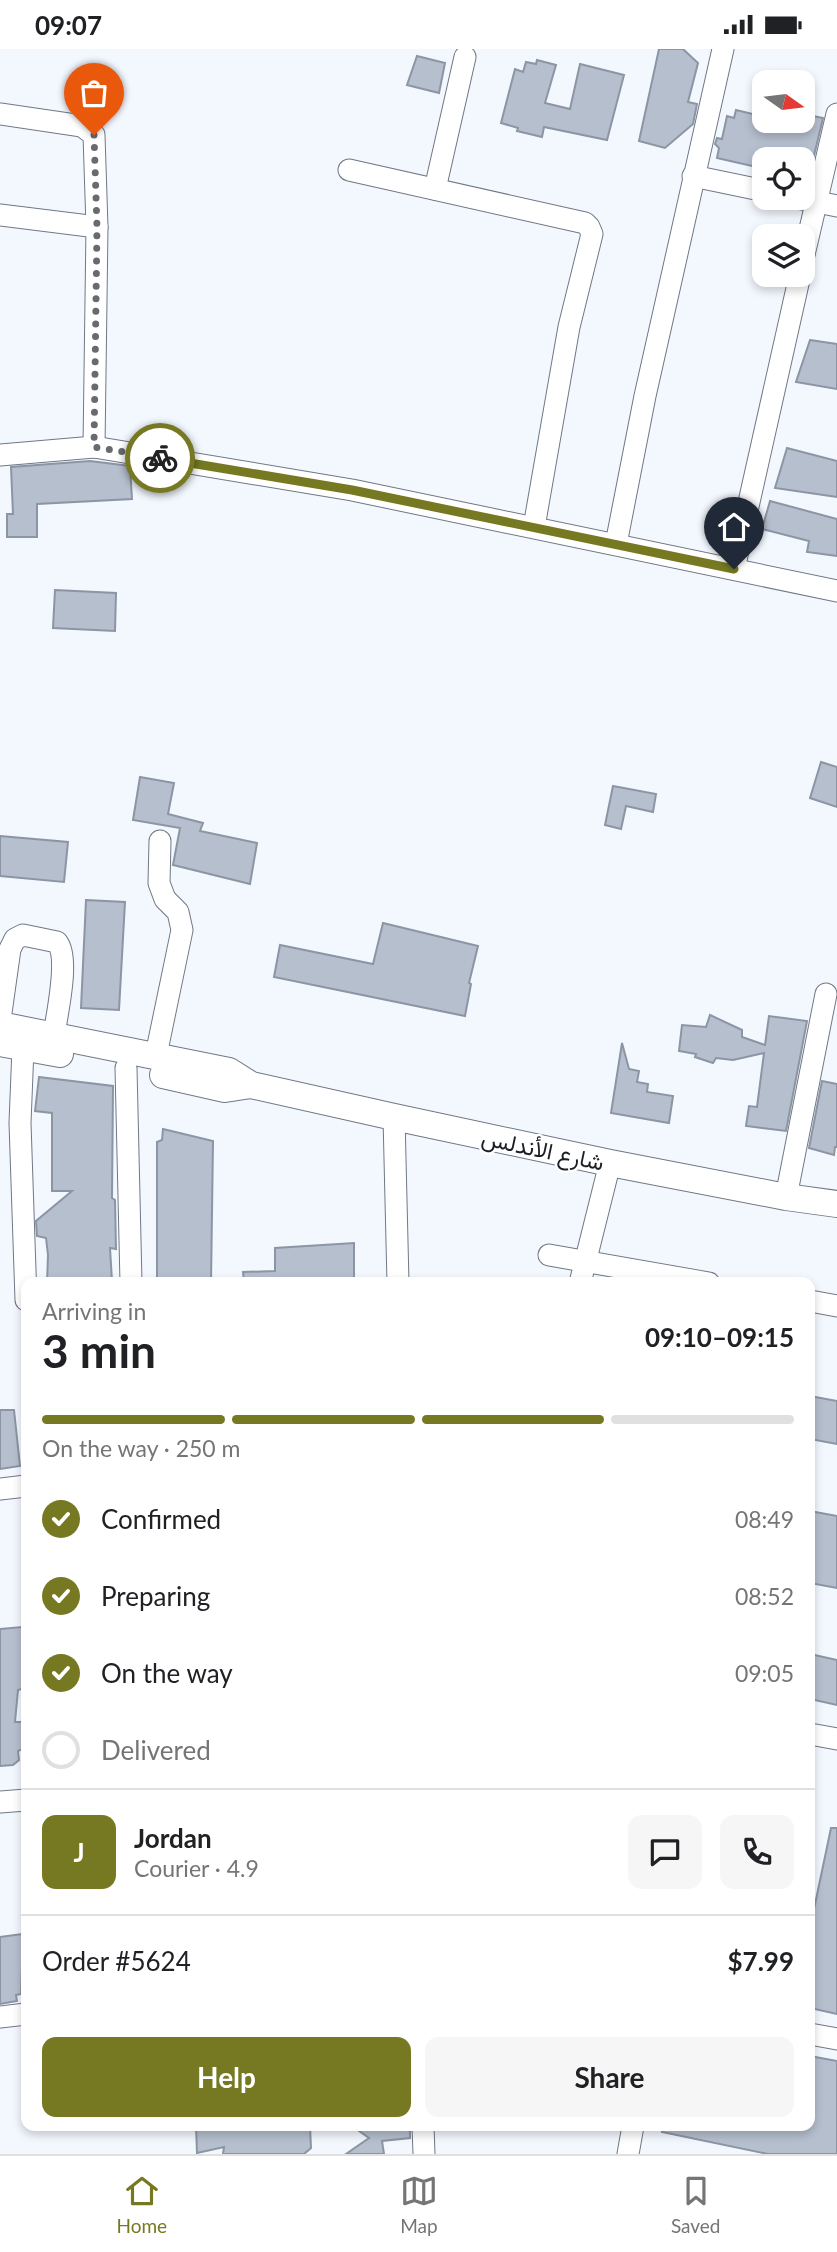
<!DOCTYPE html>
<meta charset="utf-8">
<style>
:root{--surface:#fff;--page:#f6f6f6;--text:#202124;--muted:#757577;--line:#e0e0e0;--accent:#767921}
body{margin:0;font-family:Lato,Vazirmatn,sans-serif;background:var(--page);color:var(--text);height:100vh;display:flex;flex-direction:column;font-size:26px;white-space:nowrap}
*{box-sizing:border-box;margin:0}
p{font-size:23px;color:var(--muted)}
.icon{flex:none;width:38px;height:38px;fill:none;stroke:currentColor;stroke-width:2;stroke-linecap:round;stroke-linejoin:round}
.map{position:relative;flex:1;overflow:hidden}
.details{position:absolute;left:21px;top:1228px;width:794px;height:854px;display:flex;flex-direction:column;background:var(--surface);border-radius:14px;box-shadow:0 4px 10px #0003}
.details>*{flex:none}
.needle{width:46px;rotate:104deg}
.fabs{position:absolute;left:752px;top:21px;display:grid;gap:14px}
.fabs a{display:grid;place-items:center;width:63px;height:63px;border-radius:14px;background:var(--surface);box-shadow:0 4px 10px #0003;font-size:35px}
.pin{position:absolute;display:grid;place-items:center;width:60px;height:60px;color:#fff;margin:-72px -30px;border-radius:50% 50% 50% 0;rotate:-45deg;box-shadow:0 0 7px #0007}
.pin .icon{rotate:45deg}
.courier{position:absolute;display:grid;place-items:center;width:70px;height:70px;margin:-35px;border:5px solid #767921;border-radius:50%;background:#fff;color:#222;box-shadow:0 2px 9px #0007}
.summary em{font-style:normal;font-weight:700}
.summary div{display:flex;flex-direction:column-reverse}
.summary{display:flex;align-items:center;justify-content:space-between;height:119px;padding:0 21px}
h1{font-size:46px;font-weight:700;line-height:52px}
.bar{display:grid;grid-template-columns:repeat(4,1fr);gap:10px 7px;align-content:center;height:84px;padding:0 21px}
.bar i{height:9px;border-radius:5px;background:var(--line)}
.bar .current{background:var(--accent)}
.bar p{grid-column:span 4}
.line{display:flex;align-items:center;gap:18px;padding:0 21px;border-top:2px solid var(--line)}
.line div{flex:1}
.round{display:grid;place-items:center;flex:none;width:74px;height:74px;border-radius:14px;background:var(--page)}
ol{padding:0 21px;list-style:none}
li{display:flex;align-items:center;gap:21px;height:77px}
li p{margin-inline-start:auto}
li .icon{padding:7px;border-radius:50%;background:var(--accent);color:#fff;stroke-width:4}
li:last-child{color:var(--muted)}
li i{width:38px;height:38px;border:4px solid var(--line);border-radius:50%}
.cta{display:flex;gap:14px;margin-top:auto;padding:14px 21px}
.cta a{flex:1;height:80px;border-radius:14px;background:var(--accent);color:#fff;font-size:28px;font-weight:700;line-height:80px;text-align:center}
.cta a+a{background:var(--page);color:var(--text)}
.status{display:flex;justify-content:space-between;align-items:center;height:49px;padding:0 35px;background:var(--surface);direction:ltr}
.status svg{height:19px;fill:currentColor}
.menu{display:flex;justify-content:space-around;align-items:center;height:98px;border-top:2px solid var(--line);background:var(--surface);font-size:19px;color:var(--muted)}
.menu a{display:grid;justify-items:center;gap:4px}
.menu .current{color:var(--accent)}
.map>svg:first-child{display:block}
.building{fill:#b6bfce;stroke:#8c95a4;stroke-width:2}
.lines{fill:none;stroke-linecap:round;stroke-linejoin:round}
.minor-casing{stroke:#707886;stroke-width:23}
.major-casing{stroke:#707886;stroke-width:28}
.minor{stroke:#fff;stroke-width:21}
.major{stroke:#fff;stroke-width:26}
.done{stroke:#676b70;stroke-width:7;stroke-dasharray:0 12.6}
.route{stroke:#767921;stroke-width:9}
.labels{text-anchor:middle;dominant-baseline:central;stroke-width:5;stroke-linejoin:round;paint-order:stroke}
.street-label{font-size:23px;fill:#1b1f24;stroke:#fff}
</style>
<div class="status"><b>09:07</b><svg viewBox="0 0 49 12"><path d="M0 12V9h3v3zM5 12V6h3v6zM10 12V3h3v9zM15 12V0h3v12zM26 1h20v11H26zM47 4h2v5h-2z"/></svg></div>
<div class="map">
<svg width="837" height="2105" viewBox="0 0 837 2105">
<rect width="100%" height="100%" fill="#f3f7fe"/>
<g class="building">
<path d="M659,0h24l15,14 -10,39 9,2 -4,20 -28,24 -26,-7z"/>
<path d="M417,7l28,7 -6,30 -32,-8z"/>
<path d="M537,11l19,5 -11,38 25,6 10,-45 44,11 -17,65 -63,-13 -2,10 -25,-6 1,-3 -17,-5 14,-54 8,3 3,-10 10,2z"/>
<path d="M736,61l29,7v4h38v-7l20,4 -12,50 -8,-2v-7h-38v10l-48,-11 2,-10 -4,-4 2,-6 5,1 5,-23 7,2z"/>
<path d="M810,291l27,4v45l-41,-7z"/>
<path d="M787,399l50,13v36l-62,-9z"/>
<path d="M90,412l40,5 2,33 -95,5v33h-30v-23h6l-2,-47z"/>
<path d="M770,452l67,18v37l-30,-4 2,-11 -47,-12z"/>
<path d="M55,541l61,3 -1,38 -62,-3z"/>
<path d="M821,713l16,5v40l-27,-9z"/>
<path d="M140,728l34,6 -6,31 35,9 -3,8 57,12 -7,41 -77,-19 7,-37 -47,-8z"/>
<path d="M613,737l43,8 -3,18 -27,-6 -5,23 -16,-4z"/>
<path d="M0,787l68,6 -4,40 -64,-6z"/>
<path d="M86,851l39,2 -6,108 -38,-2z"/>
<path d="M383,874l95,23 -9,37 2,1 -6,32 -191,-39 6,-32 93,19z"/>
<path d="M710,966l32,15v7l23,8 4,-29 38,5 -21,110 -40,-5 3,-20 8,1 7,-54 -31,7 -17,-2 -3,5 -18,-6 1,-3 -17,-3 3,-26 24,2z"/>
<path d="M622,994l7,26 10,2 -2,11 11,2 -1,8 26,4 -4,27 -58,-10z"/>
<path d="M39,1028l74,9 -1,112 3,2 1,49 -6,-1 2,33 -65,2 1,-28 -2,-17 -9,-2 -1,-15 36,-30h-20v-78l-17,-2z"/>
<path d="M822,1032l15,3v63h-2l-1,8 -25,-7z"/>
<path d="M163,1080l50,12 -2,142h-54v-141l5,-2z"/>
<path d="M354,1194v40h-110l-1,-11 32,-1v-23z"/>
<path d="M810,1347l27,5v43l-27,-5z"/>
<path d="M0,1361h14l6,56 -20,3z"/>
<path d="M810,1462l27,5v72l-27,-5z"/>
<path d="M22,1578v7h4v54l-8,2 -3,32h8l1,26 -6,3 1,9 -6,5 -13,1v-137z"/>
<path d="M810,1605l27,6v45l-27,-6z"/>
<path d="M831,1779h6v186l-27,-6v-80z"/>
<path d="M23,1885l-2,60 -5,1 1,6 -17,3v-67z"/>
<path d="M810,2007l27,5v93h-69l-106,-22 1,-6h147z"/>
<path d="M196,2077h114l1,22 -7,6h-81l1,-7 -27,6z"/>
<path d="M352,2077h58v12l-28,3 2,13h-38l23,-16z"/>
</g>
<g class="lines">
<defs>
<g id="minor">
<path d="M0,65l82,12 12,9 3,92 -3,220"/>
<path d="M349,121l236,53 4,4 3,7 -23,93 -35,200"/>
<path d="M693,127l72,15"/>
<path d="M435,140l30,-132"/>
<path d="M797,149l40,8"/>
<path d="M0,166l97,12"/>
<path d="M803,210l34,-145"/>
<path d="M0,406l94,-8 258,43 485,101"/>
<path d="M616,495l29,-148 78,-347"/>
<path d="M734,520l66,-294"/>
<path d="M0,971l10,-71 5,-10 8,-4 34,7c13,16 0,71 -3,93"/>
<path d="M23,999l-3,75 6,177"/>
<path d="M156,1006l26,-125 -4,-18 -13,-13 -6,-16 1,-42"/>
<path d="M126,1019l5,215"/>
<path d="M394,1068l4,166"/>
<path d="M786,1148l40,-203"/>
<path d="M549,1206l160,28"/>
<path d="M580,1234l30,-120"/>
<path d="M810,1252l27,5"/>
<path d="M0,1440l26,-3"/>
<path d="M810,1685l27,5"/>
<path d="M0,1753l26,-2"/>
<path d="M0,1968l26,-3"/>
<path d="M810,1985l27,5"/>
<path d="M423,2077l1,28"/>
<path d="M628,2105l5,-28"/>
</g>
<g id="major">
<path d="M0,976l229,46 22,14 143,32 216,46 176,34 51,7"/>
<path d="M0,994l60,11"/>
<path d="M163,1026l62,14 26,-4"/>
</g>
</defs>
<use href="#minor" class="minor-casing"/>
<use href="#major" class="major-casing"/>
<use href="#minor" class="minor"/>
<use href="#major" class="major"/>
</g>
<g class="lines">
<path class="done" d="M94,86l3,92 -3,220 66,11"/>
<path class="route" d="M160,409l192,32 382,79"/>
</g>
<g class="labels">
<g class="street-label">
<text transform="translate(543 1100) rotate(12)">شارع الأندلس</text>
</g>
</g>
</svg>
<div class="fabs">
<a><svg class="needle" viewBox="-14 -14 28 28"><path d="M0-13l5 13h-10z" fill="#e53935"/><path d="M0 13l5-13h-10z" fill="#757577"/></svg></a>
<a><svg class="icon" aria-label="locate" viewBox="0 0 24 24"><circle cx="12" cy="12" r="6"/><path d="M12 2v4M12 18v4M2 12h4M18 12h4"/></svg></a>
<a><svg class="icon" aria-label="layers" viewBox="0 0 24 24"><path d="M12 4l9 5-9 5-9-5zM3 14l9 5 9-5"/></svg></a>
</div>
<div class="pin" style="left:94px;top:86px;background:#ea580c"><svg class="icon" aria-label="bag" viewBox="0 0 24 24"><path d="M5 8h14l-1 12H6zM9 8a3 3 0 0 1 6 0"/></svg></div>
<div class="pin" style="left:734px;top:520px;background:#1f2937"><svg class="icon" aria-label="home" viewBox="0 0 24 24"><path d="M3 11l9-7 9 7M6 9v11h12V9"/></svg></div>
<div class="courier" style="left:160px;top:409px"><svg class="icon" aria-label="bike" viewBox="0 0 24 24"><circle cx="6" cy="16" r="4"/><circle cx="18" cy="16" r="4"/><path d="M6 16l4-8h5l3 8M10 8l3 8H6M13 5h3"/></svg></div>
<section class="details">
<div class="summary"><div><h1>3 min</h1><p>Arriving in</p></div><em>09:10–09:15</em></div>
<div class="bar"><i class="current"></i><i class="current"></i><i class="current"></i><i></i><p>On the way · 250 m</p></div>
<ol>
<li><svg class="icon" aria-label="check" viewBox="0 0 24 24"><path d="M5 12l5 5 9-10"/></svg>Confirmed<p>08:49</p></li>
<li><svg class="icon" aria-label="check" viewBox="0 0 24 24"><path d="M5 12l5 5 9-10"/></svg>Preparing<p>08:52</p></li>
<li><svg class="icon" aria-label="check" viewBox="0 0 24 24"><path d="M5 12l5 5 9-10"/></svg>On the way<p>09:05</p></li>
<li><i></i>Delivered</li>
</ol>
<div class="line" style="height:126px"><b class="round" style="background:var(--accent);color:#fff">J</b><div><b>Jordan</b><p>Courier · 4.9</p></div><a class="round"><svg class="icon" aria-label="chat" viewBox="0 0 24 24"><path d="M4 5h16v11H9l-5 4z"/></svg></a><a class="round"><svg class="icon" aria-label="phone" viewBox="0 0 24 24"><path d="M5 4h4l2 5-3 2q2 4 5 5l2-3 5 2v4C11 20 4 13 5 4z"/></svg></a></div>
<div class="line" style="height:91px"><div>Order #5624</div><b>$7.99</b></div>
<div class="cta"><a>Help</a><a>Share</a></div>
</section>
</div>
<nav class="menu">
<a class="current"><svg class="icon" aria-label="home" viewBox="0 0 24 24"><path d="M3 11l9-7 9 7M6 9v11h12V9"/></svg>Home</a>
<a><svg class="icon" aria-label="map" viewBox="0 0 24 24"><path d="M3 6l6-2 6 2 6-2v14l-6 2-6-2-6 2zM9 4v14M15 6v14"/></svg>Map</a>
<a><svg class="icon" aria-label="saved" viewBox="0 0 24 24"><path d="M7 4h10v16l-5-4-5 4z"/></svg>Saved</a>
</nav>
